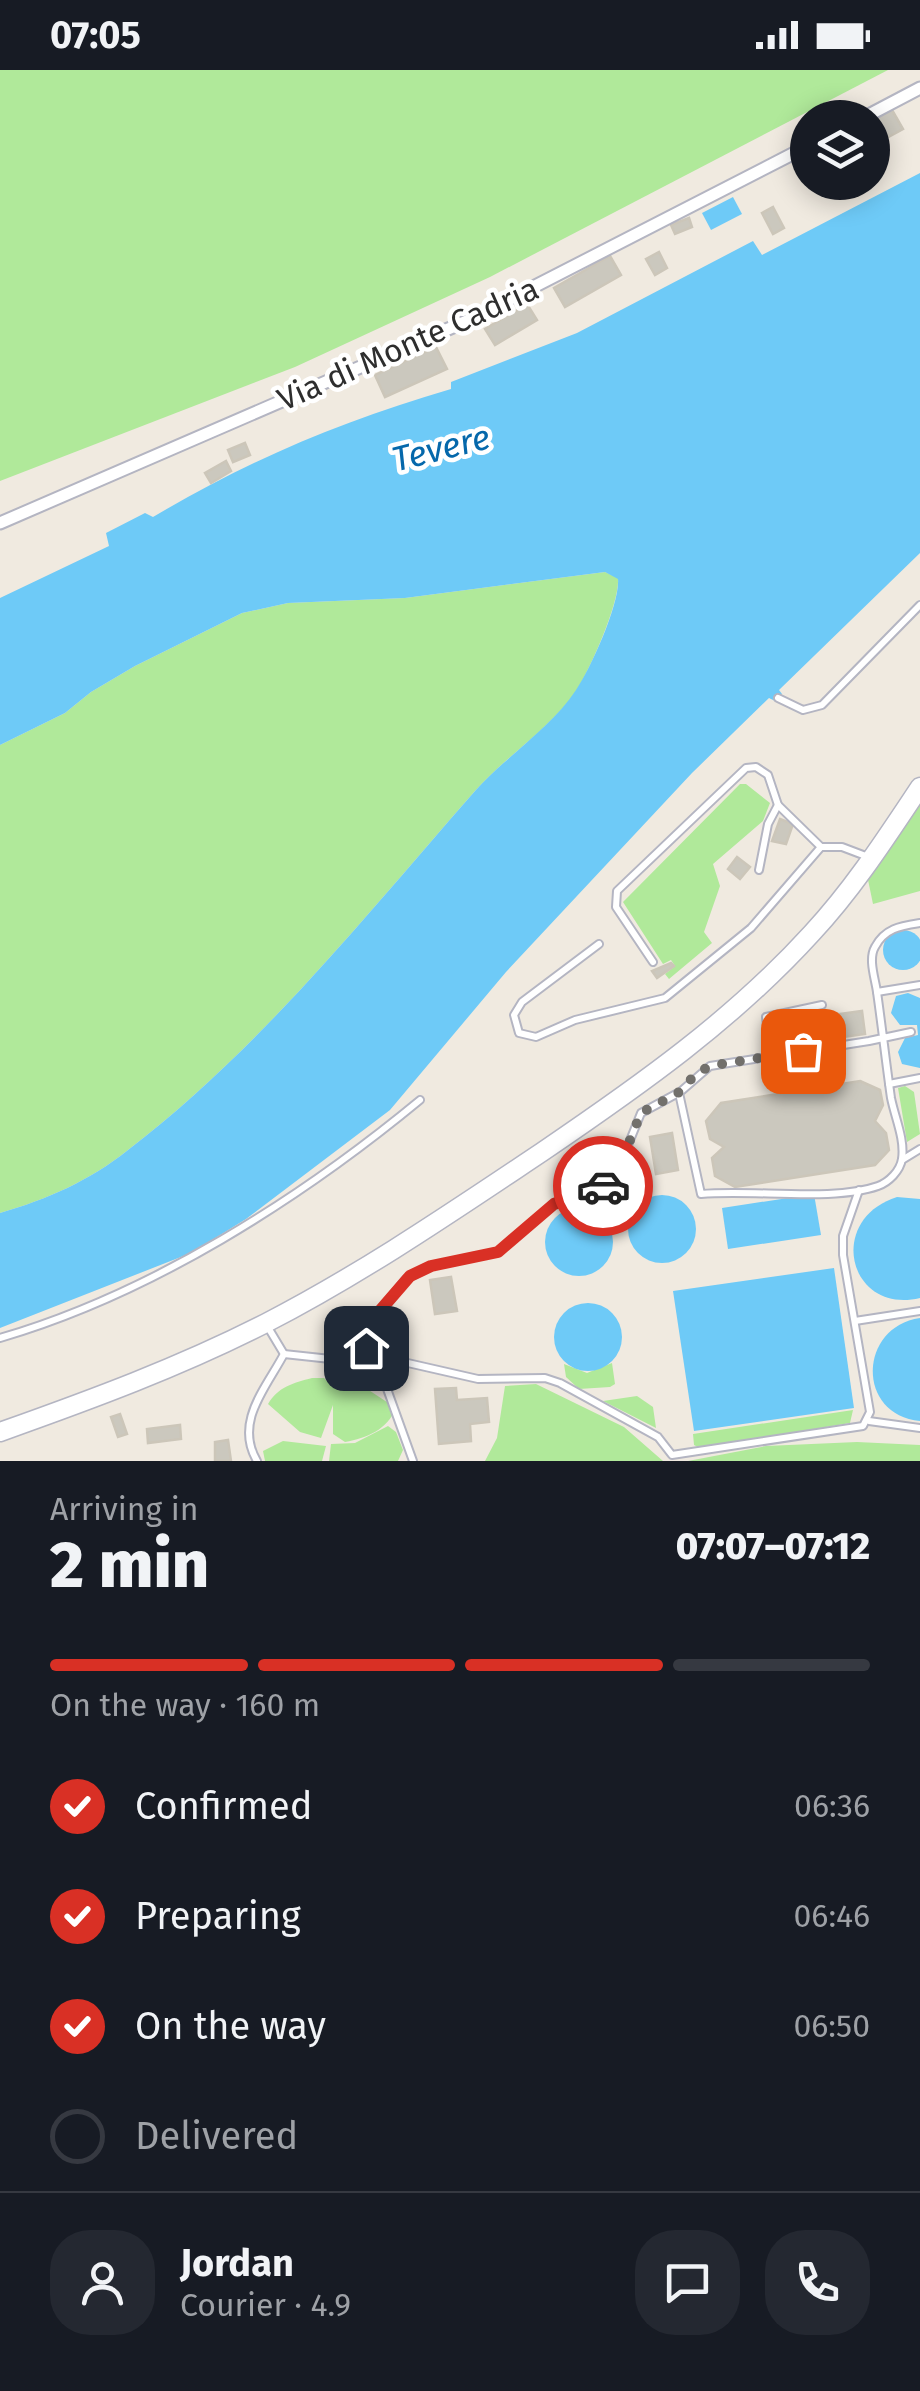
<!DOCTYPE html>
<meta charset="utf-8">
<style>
:root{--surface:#171b24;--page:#242831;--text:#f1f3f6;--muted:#9ea1a6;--line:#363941;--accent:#d93025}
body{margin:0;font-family:"Fira Sans",sans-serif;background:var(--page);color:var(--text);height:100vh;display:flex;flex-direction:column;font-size:38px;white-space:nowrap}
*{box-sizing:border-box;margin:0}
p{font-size:32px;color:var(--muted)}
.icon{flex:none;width:55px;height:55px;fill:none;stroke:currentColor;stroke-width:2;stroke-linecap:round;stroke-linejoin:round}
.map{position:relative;height:1391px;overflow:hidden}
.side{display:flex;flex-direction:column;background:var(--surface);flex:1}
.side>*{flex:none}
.buttons{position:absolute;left:790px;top:30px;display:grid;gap:20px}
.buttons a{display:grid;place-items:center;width:100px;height:100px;border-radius:50%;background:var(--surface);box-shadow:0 5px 25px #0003;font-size:50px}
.pin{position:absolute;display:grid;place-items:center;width:85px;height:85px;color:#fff;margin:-42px;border-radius:20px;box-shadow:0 5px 15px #0006}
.courier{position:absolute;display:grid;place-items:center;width:100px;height:100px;margin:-50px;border:8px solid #d93025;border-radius:50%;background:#fff;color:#222;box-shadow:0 2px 12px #0007}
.headline em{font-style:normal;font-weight:800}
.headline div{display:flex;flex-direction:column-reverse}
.headline{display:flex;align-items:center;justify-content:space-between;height:170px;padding:0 50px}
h1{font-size:65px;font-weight:800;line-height:75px}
.bar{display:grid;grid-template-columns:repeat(4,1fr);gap:15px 10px;align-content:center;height:120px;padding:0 50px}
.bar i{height:12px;border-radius:8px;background:var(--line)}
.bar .on{background:var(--accent)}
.bar p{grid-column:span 4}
.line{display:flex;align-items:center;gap:25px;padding:0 50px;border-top:2px solid var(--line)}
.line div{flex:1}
.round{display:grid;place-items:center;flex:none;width:105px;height:105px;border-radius:40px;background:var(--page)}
ol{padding:0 50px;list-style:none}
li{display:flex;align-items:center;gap:30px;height:110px}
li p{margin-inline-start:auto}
li .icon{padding:10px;border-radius:50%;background:var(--accent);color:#fff;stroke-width:4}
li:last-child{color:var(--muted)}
li i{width:55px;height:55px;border:5px solid var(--line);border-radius:50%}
.status{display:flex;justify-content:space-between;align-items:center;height:70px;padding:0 50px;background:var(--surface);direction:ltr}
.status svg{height:28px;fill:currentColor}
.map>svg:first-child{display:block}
.green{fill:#b0e99a}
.water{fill:#6ecaf7}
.building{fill:#cbc8be;stroke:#ccc6b9;stroke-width:2.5}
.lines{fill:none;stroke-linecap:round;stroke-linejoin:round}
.lane-casing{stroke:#b4b5c2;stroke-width:10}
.street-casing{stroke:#b4b5c2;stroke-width:15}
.secondary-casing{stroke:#b4b5c2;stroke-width:21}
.lane{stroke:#fff;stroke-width:6}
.street{stroke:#fff;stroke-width:11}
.secondary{stroke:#fff;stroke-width:18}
.done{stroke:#72706c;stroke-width:10;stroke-dasharray:0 18}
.route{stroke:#d93025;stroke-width:12}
.labels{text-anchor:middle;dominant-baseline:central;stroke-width:9;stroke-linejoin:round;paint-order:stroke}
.street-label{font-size:32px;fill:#2e2e2e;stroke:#fff}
.water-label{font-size:35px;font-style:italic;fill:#0568ab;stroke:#fff}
</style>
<div class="status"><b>07:05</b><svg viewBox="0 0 49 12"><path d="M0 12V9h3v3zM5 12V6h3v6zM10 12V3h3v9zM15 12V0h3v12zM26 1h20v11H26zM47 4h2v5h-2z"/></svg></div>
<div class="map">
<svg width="920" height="1391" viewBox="0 0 920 1391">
<rect width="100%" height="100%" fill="#f0eae0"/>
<g class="green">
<path d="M0,0h888l-398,207 -195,90 -295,114z"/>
<path d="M605,502l13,6c2,24 -27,89 -41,112 -27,39 -71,66 -102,101 -109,124 -215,258 -347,359 -39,31 -80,49 -128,63v-468l65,-32 26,-21 44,-26 107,-53 46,-10 117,-5z"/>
<path d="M740,714h6l24,19 -7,18 -50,43 7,22 -16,46 8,11 -43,36 -4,-5 10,-8 -4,-6 -8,4 -40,-62z"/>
<path d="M920,731v90l-47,13 -6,-29z"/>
<path d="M905,1016l9,6 6,42 -13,8 -9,-54z"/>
<path d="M612,1293l3,21 -5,3 -31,2 -13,-12 -2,-13 23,9z"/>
<path d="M312,1308h12l10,10 5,-5 22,2 35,23c-9,22 -29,30 -51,34l-12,-8v-29l-12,33 -21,-6 -32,-28c10,-17 25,-21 44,-26z"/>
<path d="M536,1314l88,43 39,34h-178l12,-23 8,-52z"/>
<path d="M637,1326l16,11 3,21 -53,-27z"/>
<path d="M853,1340l-3,13 -150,25 -6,-3 -1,-11z"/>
<path d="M388,1356l8,6 7,18 -5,11h-69l2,-17 24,-1z"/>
<path d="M283,1371l43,5 -4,15h-57l-2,-10z"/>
<path d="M857,1372l63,3v16h-232l78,-15z"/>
</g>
<g class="water">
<path d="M920,103v380l-141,137 3,4 -7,7 -6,-3 -77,75 -186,199 -116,138 -144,109 -55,34 -191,75v-115c48,-14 89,-32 128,-63 132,-101 238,-235 347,-359 31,-35 75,-62 101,-101 15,-22 44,-87 42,-111l-13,-7 -200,26 -117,5 -46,10 -107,53 -44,26 -26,21 -65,32v-147l109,-52 -3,-13 39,-20 8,4c98,-58 189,-96 298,-128v-7l126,-49 176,-92 9,14z"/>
<path d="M733,127l9,17 -31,16 -9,-17z"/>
<circle cx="903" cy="880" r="20"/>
<path d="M908,923l12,5v70l-18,-4 -4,-12 7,-14 13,-3 -1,-10h-17l-9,-12 5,-17z"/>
<path d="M814,1124l7,41 -93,14 -6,-41z"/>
<circle cx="662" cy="1159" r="34"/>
<path d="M897,1127l23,2v99c-71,17 -95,-78 -23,-101z"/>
<circle cx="579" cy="1172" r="34"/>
<path d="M834,1198l20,140 -160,23 -21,-140z"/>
<circle cx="588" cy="1267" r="34"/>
<path d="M920,1248v103c-64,-6 -62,-94 0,-103z"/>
</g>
<g class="building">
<path d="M892,40l11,19 -31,17v-25z"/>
<path d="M872,79l10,17 -10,5z"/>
<path d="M847,112h22l2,4 -17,9z"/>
<path d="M773,137l11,21 -11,6 -11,-21z"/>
<path d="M689,148l3,9 -17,7 -4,-9z"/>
<path d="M659,182l8,16 -12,7 -9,-16z"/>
<path d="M610,186l11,19 -56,32 -11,-19z"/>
<path d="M527,234l10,16 -42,25 -10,-16z"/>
<path d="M436,277l11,22 -62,28 -10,-22z"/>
<path d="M245,373l5,12 -17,7 -5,-12z"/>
<path d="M226,391l5,10 -20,12 -6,-10z"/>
<path d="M780,749l13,5 -7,20 -14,-3z"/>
<path d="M737,787l13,10 -10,12 -12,-10z"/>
<path d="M671,893l3,3 -17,12 -5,-7z"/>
<path d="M862,941l3,23 -87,12 -3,-23z"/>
<path d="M860,1011l20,9 3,15 -8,16 11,12 3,17 -14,15 -140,22 -20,-11 -3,-18 12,-11 -14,-8 -4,-18 15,-18z"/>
<path d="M672,1063l6,37 -22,4 -6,-37z"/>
<path d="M451,1207l6,34 -22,3 -5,-34z"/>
<circle cx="348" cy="1263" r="8"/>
<path d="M456,1318l1,12 30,-2 2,24 -19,2 1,17 -32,3 -4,-55z"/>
<path d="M120,1344l7,20 -9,3 -7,-20z"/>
<path d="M180,1355l1,14 -33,4 -1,-14z"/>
<path d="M228,1370l3,21h-16v-19z"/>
</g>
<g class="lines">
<defs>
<g id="lane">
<path d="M778,628l25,12 19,-5 98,-100"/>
<path d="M759,800l9,-46 10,-19"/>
<path d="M599,874l-77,58 -8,13 5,18 17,4 39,-17 90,-22 86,-70 70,-81h21l29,11"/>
<path d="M653,892l-37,-55 1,-16 129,-123 10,-1 12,8 10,30 43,42"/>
<path d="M877,922l43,-7"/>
<path d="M911,962l-42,9 -159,25 -31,27 22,101c51,-5 132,8 177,-8 11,-4 22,-15 24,-27 3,-20 -7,-41 -11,-61 -5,-35 -9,-71 -14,-106 -2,-14 -9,-33 -2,-45 10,-19 26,-21 45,-24"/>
<path d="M770,986l-4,-39 56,-12"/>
<path d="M889,1014l31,-6"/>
<path d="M902,1090l18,-11"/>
<path d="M855,1251l65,-10"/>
<path d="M266,1254l18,30"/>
<path d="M0,1268c151,-44 300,-139 420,-238"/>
<path d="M364,1283l114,26 67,-1 15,5 98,54 14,18 191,-29 7,-14 -27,-157v-19l16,-46"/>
<path d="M284,1284l65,7 33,14 31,86"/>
<path d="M349,1291l15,-8 14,-40 28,-34 25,-13 67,-14 56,-48 50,-19 14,-15 23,-57 37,-20"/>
<path d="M869,1351l51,7"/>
<path d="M257,1391c-23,-39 9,-73 27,-107"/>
</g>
<g id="street">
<path d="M863,48l57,-30"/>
<path d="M0,453l469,-203 339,-174"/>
</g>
<path id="secondary" d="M0,1362c90,-32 180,-65 266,-109 97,-50 186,-111 276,-171 97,-66 191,-132 270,-219 41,-44 74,-95 108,-146"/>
</defs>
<use href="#lane" class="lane-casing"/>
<use href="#street" class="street-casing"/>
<use href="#secondary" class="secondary-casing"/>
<use href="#lane" class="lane"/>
<use href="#street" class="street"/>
<use href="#secondary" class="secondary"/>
</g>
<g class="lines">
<path class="done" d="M603,1116l15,-16 23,-57 37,-20 18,-19 14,-8 93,-15"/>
<path class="route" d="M366,1278l12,-35 32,-37 21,-10 67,-14 56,-48 49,-18"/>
</g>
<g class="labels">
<g class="street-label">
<text transform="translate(408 274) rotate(-24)">Via di Monte Cadria</text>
</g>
<g class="water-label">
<text transform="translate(441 378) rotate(-14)">Tevere</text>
</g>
</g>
</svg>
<div class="buttons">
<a><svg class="icon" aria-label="layers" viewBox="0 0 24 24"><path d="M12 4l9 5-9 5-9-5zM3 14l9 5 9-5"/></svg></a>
</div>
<div class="pin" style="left:803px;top:981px;background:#ea580c"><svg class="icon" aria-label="bag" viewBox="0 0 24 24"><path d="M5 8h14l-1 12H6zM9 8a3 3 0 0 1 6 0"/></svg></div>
<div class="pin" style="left:366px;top:1278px;background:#1f2937"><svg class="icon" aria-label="home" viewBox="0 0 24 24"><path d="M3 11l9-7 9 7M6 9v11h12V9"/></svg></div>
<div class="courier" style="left:603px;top:1116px"><svg class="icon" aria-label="car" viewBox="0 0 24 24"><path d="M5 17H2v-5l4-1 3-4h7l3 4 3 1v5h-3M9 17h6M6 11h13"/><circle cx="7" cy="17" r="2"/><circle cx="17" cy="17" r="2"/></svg></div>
</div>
<section class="side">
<div class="headline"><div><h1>2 min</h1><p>Arriving in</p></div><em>07:07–07:12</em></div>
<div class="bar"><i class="on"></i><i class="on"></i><i class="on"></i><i></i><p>On the way · 160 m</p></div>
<ol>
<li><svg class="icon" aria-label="check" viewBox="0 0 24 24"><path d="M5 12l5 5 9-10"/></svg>Confirmed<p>06:36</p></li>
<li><svg class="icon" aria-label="check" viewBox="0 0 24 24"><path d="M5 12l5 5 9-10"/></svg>Preparing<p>06:46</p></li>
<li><svg class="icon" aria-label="check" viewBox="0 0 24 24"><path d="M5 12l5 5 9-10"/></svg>On the way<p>06:50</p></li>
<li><i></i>Delivered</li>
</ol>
<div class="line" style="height:180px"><a class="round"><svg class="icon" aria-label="person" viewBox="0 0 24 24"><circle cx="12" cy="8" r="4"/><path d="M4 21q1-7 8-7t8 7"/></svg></a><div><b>Jordan</b><p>Courier · 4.9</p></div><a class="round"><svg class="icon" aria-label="chat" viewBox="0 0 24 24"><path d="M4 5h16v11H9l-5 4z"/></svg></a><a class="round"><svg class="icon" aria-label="phone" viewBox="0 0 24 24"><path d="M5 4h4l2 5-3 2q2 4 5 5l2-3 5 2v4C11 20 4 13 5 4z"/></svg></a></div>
</section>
